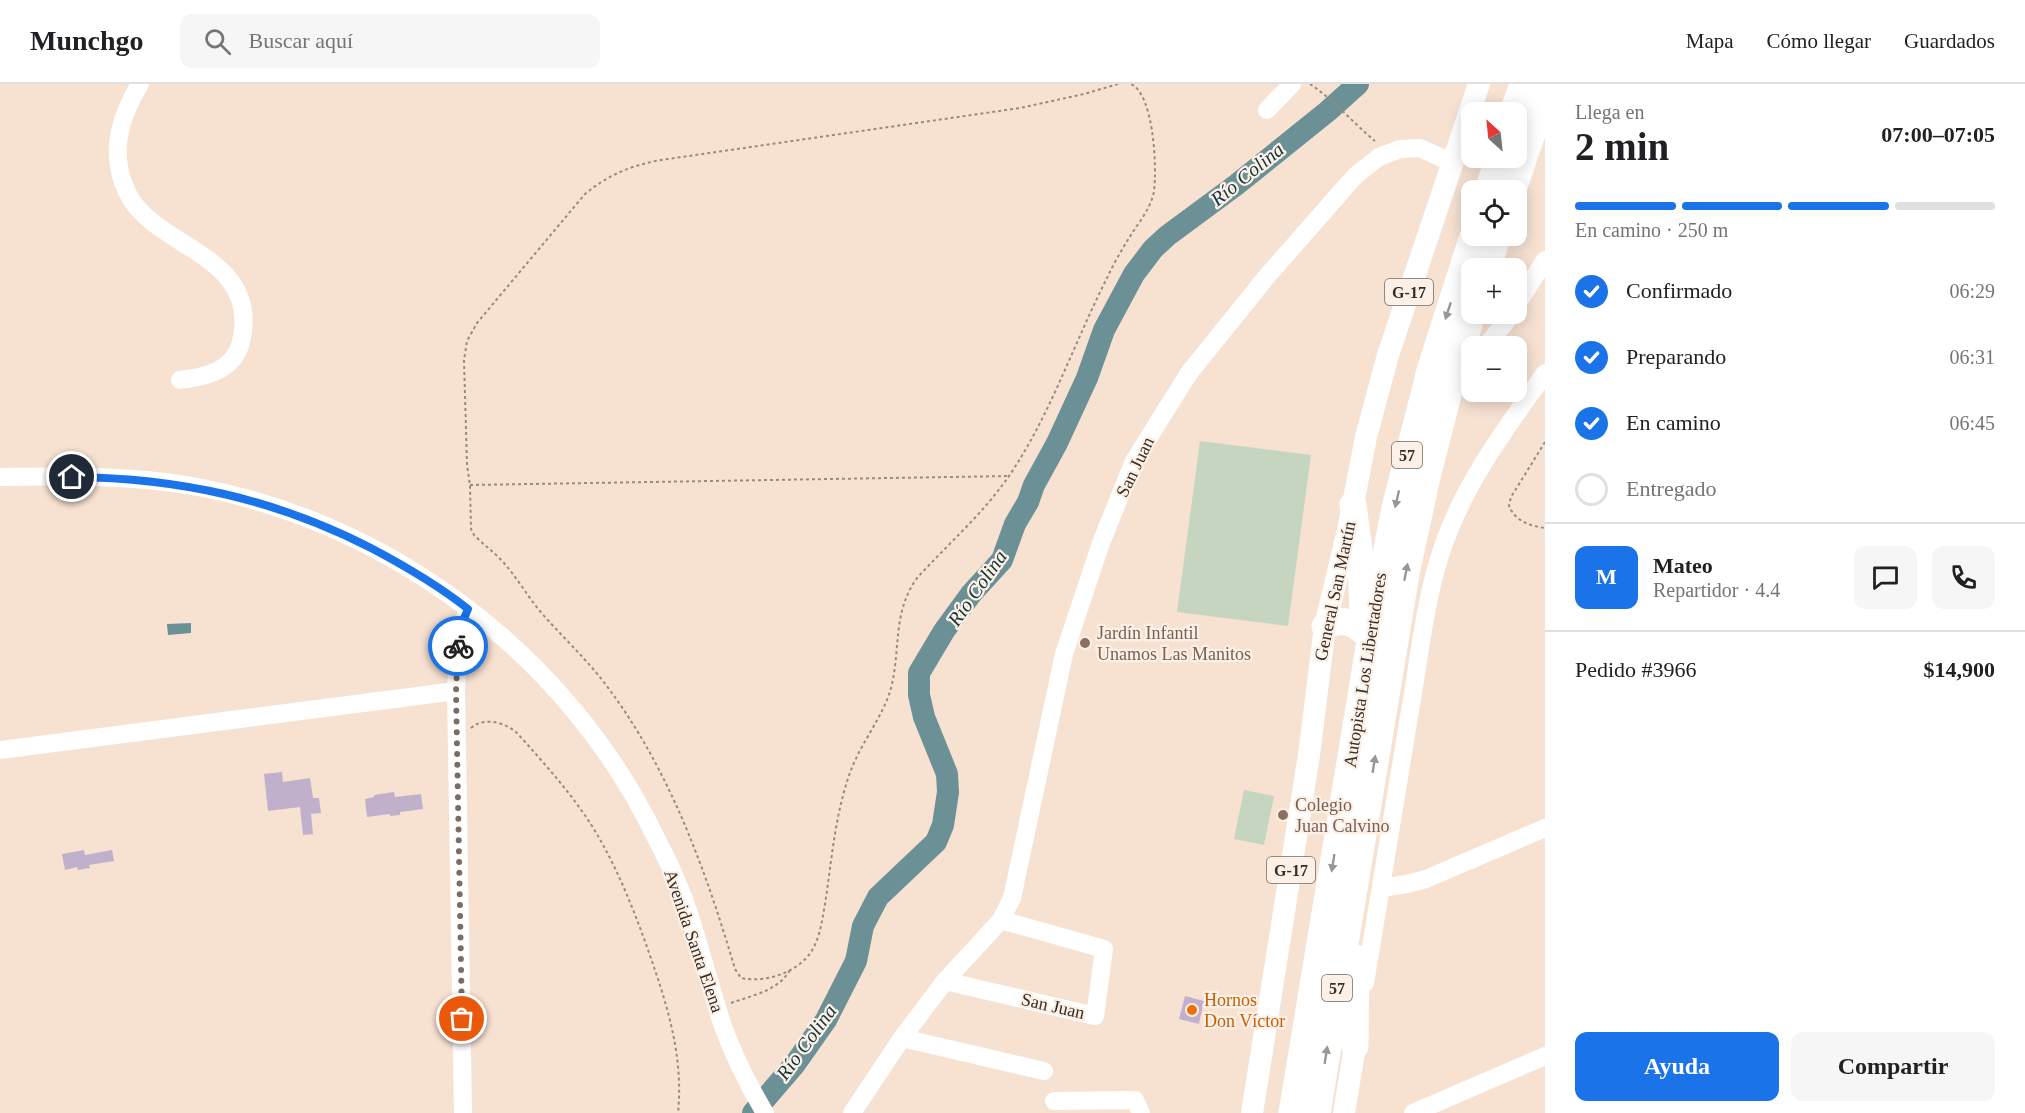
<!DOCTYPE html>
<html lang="es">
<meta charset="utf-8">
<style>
:root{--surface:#fff;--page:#f6f6f6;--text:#202124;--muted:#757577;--line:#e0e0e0;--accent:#1a73e8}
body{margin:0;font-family:"Times New Roman",serif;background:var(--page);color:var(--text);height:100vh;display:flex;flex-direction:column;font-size:22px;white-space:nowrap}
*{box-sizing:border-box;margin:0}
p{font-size:20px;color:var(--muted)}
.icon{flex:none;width:33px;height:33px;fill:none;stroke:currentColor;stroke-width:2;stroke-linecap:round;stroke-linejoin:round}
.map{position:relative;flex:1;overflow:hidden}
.sheet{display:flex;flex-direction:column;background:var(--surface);width:480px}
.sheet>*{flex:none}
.needle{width:39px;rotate:333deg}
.buttons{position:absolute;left:1461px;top:18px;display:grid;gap:12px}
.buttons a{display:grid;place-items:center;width:66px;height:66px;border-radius:12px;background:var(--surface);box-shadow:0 3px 15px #0003;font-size:30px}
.pin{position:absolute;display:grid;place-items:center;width:51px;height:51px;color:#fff;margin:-26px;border:3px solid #fff;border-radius:50%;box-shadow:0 2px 6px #0007}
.courier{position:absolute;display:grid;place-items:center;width:60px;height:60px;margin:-30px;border:4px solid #1a73e8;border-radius:50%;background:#fff;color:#222;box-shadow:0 2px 8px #0007}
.headline em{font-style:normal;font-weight:600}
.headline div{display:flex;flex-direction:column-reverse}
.headline{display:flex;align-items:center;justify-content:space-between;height:102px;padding:0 30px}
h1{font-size:39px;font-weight:600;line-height:45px}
.bar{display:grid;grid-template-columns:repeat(4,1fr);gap:9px 6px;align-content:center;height:72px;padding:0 30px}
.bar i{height:8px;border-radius:4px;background:var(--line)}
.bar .on{background:var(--accent)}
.bar p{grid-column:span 4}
.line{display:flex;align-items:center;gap:15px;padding:0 30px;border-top:2px solid var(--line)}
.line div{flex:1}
.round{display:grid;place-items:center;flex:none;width:63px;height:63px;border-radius:12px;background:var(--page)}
ol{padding:0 30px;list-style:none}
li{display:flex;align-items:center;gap:18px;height:66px}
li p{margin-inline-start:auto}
li .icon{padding:6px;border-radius:50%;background:var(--accent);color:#fff;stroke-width:4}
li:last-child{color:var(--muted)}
li i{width:33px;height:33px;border:3px solid var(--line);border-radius:50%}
.cta{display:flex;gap:12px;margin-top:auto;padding:12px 30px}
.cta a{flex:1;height:69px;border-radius:12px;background:var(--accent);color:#fff;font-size:24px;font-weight:600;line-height:69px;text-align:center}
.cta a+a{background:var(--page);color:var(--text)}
header{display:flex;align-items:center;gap:36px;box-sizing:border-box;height:84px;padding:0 30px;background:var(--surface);border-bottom:2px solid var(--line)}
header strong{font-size:28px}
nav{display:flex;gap:33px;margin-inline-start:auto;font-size:21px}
.search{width:420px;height:54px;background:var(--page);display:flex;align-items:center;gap:15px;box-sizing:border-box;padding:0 21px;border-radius:12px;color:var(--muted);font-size:22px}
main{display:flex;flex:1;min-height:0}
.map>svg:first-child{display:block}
.green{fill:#c5d5c0}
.water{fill:#6b9196}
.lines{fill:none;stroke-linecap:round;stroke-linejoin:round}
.river{stroke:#6b9196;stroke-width:22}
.building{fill:#c0b0cb}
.path{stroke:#988a7e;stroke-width:2;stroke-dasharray:3 3;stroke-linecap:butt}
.minor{stroke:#fff;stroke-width:18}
.major{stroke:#fff;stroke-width:22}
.highway{stroke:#fff;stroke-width:27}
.oneway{fill:#9a9694}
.done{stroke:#7a6d64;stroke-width:6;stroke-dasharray:0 10.8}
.route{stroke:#1a73e8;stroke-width:8}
.education-dot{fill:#8d6e63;stroke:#fdf1e7;stroke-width:2}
.food-dot{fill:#e8710a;stroke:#fdf1e7;stroke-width:2}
.labels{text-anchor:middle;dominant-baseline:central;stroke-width:4.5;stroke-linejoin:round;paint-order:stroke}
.shield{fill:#fdf1e7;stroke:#726861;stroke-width:1.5}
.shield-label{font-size:16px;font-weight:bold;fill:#362e28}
.street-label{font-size:18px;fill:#362e28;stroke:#fdf1e7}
.education-label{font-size:18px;fill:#785e54;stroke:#fdf1e7;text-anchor:start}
.food-label{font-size:18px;fill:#c56008;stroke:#fdf1e7;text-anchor:start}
.water-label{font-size:20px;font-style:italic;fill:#11373c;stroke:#fdf1e7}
</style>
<header>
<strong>Munchgo</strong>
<div class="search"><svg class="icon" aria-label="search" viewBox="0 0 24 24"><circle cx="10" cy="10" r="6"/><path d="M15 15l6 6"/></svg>Buscar aquí</div>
<nav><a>Mapa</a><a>Cómo llegar</a><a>Guardados</a></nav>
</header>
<main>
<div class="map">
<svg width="1545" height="1029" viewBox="0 0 1545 1029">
<rect width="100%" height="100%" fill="#f7e2d2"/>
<g class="green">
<path d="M1200,357l111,14 -23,171 -111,-14z"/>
<path d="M1244,706l30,6 -10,49 -30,-6z"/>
</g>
<path class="water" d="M191,539v10l-23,2 -1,-11z"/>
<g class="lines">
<path class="river" d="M753,1029l42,-49 31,-44 30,-59 7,-35 15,-29 58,-55 7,-17 5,-33 -1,-18 -23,-57 -5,-22v-22l25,-42 27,-37 31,-34 13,-36 13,-22 6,-17 23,-42 30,-65 17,-48 30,-56 19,-25 14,-13 69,-51 92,-74 30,-27"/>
</g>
<g class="building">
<path d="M282,688l1,10 27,-4 3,20h6l2,15 -10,1 2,20 -10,1 -3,-28 -32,4 -4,-37z"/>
<path d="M394,708l1,5 26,-3 2,15 -23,3v3l-10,1v-2l-23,3 -2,-18 9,-2v-2z"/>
<path d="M84,766l1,5 27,-5 2,11 -25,4 1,3 -12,2 -1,-3 -12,3 -3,-16z"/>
<path d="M1185,912l19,5 -5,23 -20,-5z"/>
</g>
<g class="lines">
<g class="path">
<path d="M1118,0l-34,10 -64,14 -359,52c-29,5 -53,15 -76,34l-108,129 -10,18 -3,19 3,105 3,20 1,44 3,6c10,10 21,18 30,28 13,15 23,32 35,47 23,27 49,50 70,79 61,82 97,182 126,280l6,9c24,5 56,-5 70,-26 9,-14 11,-31 14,-48 7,-45 10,-91 26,-134 11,-29 32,-53 40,-82 10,-39 1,-75 26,-110 31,-34 68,-66 94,-105 40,-60 63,-130 96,-195 6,-13 14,-27 22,-40 9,-15 22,-29 25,-47 3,-24 0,-96 -23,-107"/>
<path d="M1310,0c24,16 43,39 65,57"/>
<path d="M1545,358l-34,55 -2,9c6,15 21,20 36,22"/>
<path d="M470,401l539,-9"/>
<path d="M471,644c13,-12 35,-5 46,5 27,30 54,60 75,93 24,39 40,79 55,121 19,54 37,108 31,166"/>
<path d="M731,919c22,-8 47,-12 59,-33"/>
</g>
<g class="minor">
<path d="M140,0c-21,34 -31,70 -13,108 26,57 135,61 114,150 -7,29 -36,35 -61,38"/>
<path d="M1267,26l25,-26"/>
<path d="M1516,222l29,-46"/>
<path d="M1486,262l26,-32"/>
<path d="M0,393c64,-1 128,-2 192,9 198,35 377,170 464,352 12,23 23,46 31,70 14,40 23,81 37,121 11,30 25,57 41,84"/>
<path d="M0,666l456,-59"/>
<path d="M1381,804l26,-4 19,-5 119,-51"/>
<path d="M945,897l150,35 9,-67 -103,-29"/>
<path d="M1365,899c16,-92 31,-185 46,-278 10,-58 16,-123 39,-177 23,-57 60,-105 95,-155"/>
<path d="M902,954l142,33"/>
<path d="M1054,1017l81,-1 6,13"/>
<path d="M463,1029l-7,-422 2,-53 10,-29"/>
<path d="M852,1029l50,-75 43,-57 56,-61 11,-22 52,-244 37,-111 33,-82 55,-88 79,-98 87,-99 24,-19 21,-8 20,-1 33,15"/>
<path d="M1413,1029l132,-57"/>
</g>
<g class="major">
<path d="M1252,1029l57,-358 16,-129 23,-96 18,-93 22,-82 91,-271"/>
<path d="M1344,1029l11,-67"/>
</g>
<g class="highway">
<path d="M1513,28l10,-28"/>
<path d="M1488,106l11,-32"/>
<path d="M1513,106l32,-95"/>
<path d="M1487,184l11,-32"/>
<path d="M1353,421l8,60 2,46"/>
<path d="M1325,542c14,-7 26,-6 38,5"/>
<path d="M1355,962l1,-88"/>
<path d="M1292,1029l84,-508 19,-97 36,-141 42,-131"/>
<path d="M1317,1029l89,-539 20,-93 22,-86 24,-81"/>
</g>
</g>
<defs><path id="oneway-solid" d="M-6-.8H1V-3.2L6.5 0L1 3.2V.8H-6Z" transform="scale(1.5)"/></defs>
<g class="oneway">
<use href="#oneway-solid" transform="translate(1448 227) rotate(108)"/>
<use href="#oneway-solid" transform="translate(1397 415) rotate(103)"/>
<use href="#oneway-solid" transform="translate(1406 488) rotate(-79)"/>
<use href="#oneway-solid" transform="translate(1374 680) rotate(-81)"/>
<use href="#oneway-solid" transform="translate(1333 779) rotate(99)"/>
<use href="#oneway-solid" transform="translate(1326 971) rotate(-81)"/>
</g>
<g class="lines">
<path class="done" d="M458,562l-2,45 6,328"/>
<path class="route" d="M72,393c108,1 203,22 299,71 34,18 67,37 97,61l-8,19 -2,18"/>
</g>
<g class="education-dot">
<circle cx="1085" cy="559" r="6"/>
<circle cx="1283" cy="731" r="6"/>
</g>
<circle class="food-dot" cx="1192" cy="926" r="6"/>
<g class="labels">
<g class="shield">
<rect x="1385" y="195" width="48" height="26" rx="4.5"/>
<rect x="1392" y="358" width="30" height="26" rx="4.5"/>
<rect x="1267" y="773" width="48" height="26" rx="4.5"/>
<rect x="1322" y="891" width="30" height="26" rx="4.5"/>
</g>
<g class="shield-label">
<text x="1409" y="208">G-17</text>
<text x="1407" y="371">57</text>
<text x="1291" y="786">G-17</text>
<text x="1337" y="904">57</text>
</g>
<g class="street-label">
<text transform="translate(1135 383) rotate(-64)">San Juan</text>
<text transform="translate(1335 507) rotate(-78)">General San Martín</text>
<text transform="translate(1365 586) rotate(-81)">Autopista Los Libertadores</text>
<text transform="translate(694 857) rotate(71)">Avenida Santa Elena</text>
<text transform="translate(1053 922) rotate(13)">San Juan</text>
</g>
<g class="education-label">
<text x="1097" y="549">Jardín Infantil<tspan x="1097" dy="21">Unamos Las Manitos</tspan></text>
<text x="1295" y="721">Colegio<tspan x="1295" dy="21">Juan Calvino</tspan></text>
</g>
<g class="food-label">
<text x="1204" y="916">Hornos<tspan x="1204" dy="21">Don Víctor</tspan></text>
</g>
<g class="water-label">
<text transform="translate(1247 90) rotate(-39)">Río Colina</text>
<text transform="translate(977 504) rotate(-55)">Río Colina</text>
<text transform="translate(806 958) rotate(-54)">Río Colina</text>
</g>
</g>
</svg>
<div class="buttons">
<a><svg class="needle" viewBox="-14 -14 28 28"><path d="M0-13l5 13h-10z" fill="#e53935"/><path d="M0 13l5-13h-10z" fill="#757577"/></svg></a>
<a><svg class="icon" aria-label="locate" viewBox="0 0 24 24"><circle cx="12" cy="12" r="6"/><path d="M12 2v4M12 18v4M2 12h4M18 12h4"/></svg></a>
<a>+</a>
<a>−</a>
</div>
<div class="pin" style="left:462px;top:935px;background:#ea580c"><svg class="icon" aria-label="bag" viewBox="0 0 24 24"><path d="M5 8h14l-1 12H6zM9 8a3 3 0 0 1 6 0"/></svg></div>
<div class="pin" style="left:72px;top:393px;background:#1f2937"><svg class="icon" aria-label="home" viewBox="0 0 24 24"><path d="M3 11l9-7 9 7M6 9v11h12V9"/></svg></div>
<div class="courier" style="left:458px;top:562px"><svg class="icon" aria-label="bike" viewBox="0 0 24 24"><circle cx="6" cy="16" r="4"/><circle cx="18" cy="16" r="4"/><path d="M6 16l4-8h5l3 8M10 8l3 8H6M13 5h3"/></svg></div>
</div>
<section class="sheet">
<div class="headline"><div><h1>2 min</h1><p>Llega en</p></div><em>07:00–07:05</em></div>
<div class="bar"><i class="on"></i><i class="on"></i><i class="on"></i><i></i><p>En camino · 250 m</p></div>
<ol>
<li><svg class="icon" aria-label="check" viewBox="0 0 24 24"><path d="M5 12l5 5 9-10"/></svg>Confirmado<p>06:29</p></li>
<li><svg class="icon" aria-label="check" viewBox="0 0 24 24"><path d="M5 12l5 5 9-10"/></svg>Preparando<p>06:31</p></li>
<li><svg class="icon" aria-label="check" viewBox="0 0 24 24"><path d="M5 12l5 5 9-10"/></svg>En camino<p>06:45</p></li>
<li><i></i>Entregado</li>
</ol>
<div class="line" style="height:108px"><b class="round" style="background:var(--accent);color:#fff">M</b><div><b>Mateo</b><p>Repartidor · 4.4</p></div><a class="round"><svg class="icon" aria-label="chat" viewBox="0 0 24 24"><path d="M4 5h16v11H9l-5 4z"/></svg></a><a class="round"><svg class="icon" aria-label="phone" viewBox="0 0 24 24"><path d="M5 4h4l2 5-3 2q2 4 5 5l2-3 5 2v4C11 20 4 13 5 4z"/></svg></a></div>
<div class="line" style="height:78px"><div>Pedido #3966</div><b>$14,900</b></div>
<div class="cta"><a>Ayuda</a><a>Compartir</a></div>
</section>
</main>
